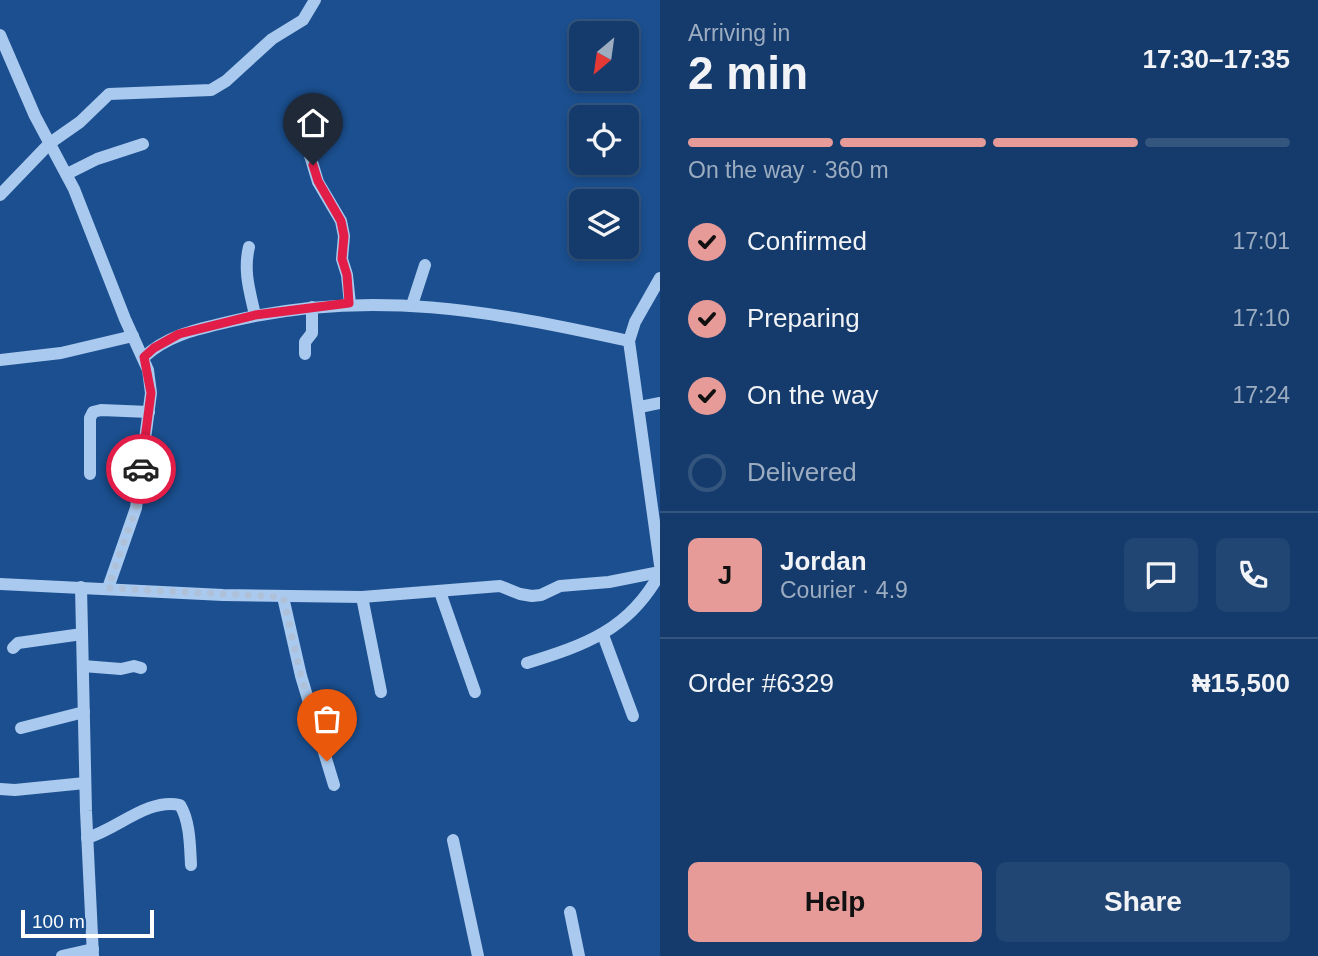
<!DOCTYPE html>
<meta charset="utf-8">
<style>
:root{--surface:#143b6b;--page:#214673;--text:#f1f3f6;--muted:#9dadc1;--line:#33557e;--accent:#e69b98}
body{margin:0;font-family:Arial,sans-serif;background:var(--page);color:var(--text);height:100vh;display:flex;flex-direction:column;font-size:26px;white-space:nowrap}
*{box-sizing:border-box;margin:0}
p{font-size:23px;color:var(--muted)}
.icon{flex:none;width:38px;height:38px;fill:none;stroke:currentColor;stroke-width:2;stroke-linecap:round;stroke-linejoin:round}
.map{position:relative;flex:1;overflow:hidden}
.sheet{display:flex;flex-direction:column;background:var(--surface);width:658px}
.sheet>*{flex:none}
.needle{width:46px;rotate:209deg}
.controls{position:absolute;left:569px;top:21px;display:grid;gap:14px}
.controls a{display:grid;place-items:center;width:70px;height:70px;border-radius:10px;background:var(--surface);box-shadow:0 4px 10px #0003,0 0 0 2px var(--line);font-size:35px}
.scale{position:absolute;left:21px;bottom:18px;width:133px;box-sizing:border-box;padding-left:7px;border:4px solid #fff;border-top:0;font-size:19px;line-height:24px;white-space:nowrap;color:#fff;-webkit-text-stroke:5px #1b4f8f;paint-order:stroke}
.pin{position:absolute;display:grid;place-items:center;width:60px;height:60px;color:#fff;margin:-72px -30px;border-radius:50% 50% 50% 0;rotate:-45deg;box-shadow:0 0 7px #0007}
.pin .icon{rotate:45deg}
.courier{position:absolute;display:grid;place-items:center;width:70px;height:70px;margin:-35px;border:5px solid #e11d48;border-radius:50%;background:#fff;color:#222;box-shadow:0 2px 9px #0007}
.headline em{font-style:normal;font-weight:800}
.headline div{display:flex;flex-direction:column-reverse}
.headline{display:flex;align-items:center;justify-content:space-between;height:119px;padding:0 28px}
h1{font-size:46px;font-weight:800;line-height:52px}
.bar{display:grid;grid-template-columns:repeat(4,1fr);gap:10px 7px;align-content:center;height:84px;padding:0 28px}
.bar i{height:9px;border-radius:5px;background:var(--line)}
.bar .selected{background:var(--accent)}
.bar p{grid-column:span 4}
.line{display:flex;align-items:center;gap:18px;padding:0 28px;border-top:2px solid var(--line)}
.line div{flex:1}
.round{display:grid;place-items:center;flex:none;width:74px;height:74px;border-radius:10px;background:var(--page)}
ol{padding:0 28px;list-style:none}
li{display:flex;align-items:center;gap:21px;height:77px}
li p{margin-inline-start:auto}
li .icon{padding:7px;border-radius:50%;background:var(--accent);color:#111;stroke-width:4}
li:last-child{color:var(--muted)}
li i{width:38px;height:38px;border:4px solid var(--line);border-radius:50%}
.button{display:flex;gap:14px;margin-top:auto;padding:14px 28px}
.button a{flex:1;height:80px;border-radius:10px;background:var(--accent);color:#111;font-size:28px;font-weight:800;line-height:80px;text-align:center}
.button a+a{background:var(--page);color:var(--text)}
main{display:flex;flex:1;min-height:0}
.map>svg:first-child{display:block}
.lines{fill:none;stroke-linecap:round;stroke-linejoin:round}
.minor{stroke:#a9c9ee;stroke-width:12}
.done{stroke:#afc1d8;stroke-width:7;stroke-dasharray:0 12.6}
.route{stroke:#e11d48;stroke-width:9}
</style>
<main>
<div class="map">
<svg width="660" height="956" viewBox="0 0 660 956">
<rect width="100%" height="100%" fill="#1b4f8f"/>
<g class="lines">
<g class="minor">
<path d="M0,35l35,81 39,73 51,130 23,51 3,23 -15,115 -28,80"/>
<path d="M302,117l6,32 10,33 23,39 3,15 -2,23 5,16 3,29"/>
<path d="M67,174l30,-15 46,-15"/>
<path d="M0,195l50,-52 30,-21 29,-28 102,-4 15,-9 46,-42 31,-19 12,-20"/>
<path d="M249,247c-6,24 1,45 6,68"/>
<path d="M660,278l-25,44 -6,19 31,224"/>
<path d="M412,305l13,-40"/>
<path d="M305,354v-12l7,-9v-26"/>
<path d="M144,357c25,-23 55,-28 88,-36 138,-33 261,-10 397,20"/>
<path d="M0,360l61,-7 72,-17"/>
<path d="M640,407l20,-4"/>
<path d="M90,474v-56l3,-6 8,-2 48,2"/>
<path d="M0,584l223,11 139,2 138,-11 20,8 12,2 9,-1 19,-9 49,-4 51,-10"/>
<path d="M81,587l5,224 7,145"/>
<path d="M440,592l35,100"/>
<path d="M283,597l18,79 33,109"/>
<path d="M362,597l19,95"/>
<path d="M603,635l30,81"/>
<path d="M13,648l5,-5 64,-9"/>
<path d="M527,663c58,-18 102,-33 133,-90"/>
<path d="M83,666l38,3 13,-3 7,2"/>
<path d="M21,728l63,-16"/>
<path d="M0,789l15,1 70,-7"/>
<path d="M87,838c31,-9 60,-40 93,-33 10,16 10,41 11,60"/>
<path d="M453,840l25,116"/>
<path d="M570,912l9,44"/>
<path d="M62,956l31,-7"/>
</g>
</g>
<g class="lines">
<path class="done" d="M141,469l-5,39 -28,80 175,9 18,79 26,85"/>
<path class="route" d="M141,469l10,-76 -7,-36 10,-9 25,-14 76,-19 94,-12 -2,-28 -5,-16 2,-23 -3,-15 -23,-40 -5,-16"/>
</g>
</svg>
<div class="controls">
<a><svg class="needle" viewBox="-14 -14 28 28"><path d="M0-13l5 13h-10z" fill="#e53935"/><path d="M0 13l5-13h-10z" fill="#9dadc1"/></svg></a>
<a><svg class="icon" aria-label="locate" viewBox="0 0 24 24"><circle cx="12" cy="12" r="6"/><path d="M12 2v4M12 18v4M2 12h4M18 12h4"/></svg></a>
<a><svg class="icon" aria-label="layers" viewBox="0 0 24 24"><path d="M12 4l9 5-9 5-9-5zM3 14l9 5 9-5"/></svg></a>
</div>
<div class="scale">100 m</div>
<div class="pin" style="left:327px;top:761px;background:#ea580c"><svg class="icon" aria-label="bag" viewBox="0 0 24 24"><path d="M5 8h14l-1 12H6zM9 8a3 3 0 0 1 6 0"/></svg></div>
<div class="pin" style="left:313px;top:165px;background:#1f2937"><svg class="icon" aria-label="home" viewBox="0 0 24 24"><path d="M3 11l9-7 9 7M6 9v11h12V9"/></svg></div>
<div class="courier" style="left:141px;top:469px"><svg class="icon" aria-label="car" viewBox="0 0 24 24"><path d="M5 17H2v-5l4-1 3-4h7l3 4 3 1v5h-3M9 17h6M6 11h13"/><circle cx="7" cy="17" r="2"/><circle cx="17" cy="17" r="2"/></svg></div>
</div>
<section class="sheet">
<div class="headline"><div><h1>2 min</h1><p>Arriving in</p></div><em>17:30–17:35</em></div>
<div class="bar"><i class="selected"></i><i class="selected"></i><i class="selected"></i><i></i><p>On the way · 360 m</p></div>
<ol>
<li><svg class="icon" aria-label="check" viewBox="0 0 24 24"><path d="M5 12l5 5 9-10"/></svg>Confirmed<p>17:01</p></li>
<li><svg class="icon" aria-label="check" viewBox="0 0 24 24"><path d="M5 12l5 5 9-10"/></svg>Preparing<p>17:10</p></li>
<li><svg class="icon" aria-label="check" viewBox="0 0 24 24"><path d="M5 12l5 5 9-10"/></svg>On the way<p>17:24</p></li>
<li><i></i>Delivered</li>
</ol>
<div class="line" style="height:126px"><b class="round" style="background:var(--accent);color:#111">J</b><div><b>Jordan</b><p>Courier · 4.9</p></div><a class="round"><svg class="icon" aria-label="chat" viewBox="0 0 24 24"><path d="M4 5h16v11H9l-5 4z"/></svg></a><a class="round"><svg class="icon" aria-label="phone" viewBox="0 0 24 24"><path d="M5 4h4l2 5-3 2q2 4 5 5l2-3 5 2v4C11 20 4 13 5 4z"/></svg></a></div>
<div class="line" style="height:91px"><div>Order #6329</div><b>₦15,500</b></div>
<div class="button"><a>Help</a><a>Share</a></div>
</section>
</main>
